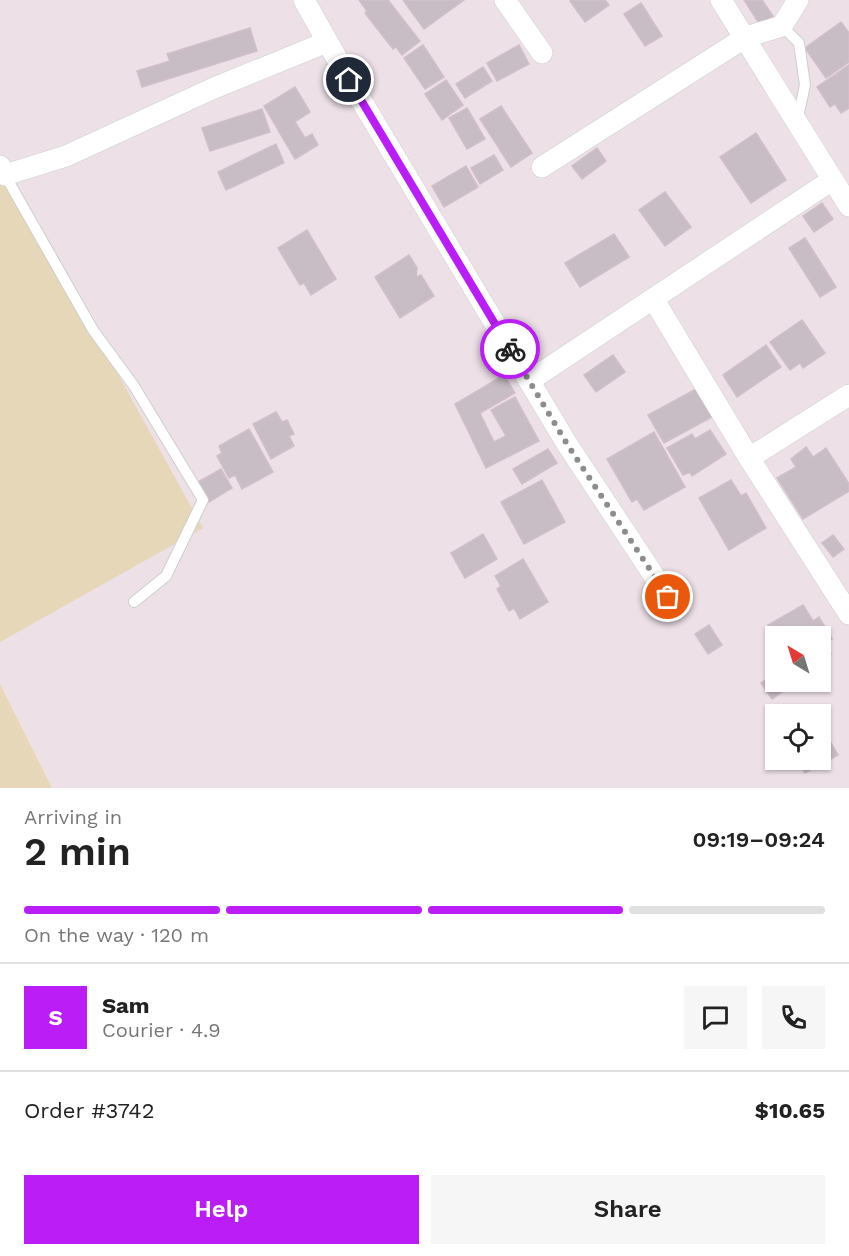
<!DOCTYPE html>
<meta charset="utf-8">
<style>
:root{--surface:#fff;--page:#f6f6f6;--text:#222;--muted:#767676;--line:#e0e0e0;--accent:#ba1df6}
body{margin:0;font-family:"Work Sans",sans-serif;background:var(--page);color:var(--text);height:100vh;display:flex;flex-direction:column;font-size:22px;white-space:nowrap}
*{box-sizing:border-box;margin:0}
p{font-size:20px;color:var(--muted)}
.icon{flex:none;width:33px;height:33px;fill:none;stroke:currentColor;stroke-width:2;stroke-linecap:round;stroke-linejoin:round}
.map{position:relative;height:788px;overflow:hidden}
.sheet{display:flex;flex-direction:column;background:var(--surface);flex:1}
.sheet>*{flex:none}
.needle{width:39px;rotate:322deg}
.tools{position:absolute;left:765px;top:626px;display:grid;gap:12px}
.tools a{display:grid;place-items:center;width:66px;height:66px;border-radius:0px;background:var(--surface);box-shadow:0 2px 4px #0004;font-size:30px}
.pin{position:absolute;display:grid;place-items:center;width:51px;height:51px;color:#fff;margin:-26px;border:3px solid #fff;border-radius:50%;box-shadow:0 2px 6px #0007}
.courier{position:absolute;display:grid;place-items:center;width:60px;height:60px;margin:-30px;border:4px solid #ba1df6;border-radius:50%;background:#fff;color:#222;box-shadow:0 2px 8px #0007}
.head em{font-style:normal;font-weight:600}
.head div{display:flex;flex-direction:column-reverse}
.head{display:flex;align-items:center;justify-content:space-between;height:102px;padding:0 24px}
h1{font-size:39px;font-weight:600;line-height:45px}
.bar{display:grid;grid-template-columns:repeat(4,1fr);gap:9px 6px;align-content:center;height:72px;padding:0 24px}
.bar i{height:8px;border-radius:4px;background:var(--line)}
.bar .active{background:var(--accent)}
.bar p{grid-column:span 4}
.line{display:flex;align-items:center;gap:15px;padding:0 24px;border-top:2px solid var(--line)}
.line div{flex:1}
.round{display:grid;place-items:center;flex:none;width:63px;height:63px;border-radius:0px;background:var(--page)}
.cta{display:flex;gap:12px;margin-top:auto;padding:12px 24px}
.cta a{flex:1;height:69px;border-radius:0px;background:var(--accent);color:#fff;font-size:24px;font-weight:600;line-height:69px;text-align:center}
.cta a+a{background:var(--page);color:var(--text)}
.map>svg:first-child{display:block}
.green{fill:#e7d7b9}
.building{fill:#c8bdc4;stroke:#d2becb;stroke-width:1.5}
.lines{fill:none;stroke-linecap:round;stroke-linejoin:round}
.lane-casing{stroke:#c9d1cb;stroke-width:12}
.street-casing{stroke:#c9d1cb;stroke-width:22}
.lane{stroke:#fff;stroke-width:10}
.street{stroke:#fff;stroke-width:21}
.done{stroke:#8d8e8b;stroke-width:6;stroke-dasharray:0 10.8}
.route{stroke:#ba1df6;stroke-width:8}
</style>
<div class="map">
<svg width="849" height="788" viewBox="0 0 849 788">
<rect width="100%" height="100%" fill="#ede0e7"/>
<g class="green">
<path d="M0,161l203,367 -203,114z"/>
<path d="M0,684l52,104h-52z"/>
</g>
<g class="building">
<path d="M359,0h29l32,41 -18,14 -6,-8 -3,2 -28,-36 2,-2z"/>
<path d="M403,0h61l-40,29z"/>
<path d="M572,0h33l4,5 -24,17 -15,-21z"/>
<path d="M744,0h18l11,16 -13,9z"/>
<path d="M641,3l21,33 -17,10 -21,-32z"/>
<path d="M841,22l8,11v29l-23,16 -21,-30z"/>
<path d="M250,28l7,23 -115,36 -5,-16 33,-10 -3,-7z"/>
<path d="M423,45l21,32 -19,12 -21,-31z"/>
<path d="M519,45l10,19 -32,17 -10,-18z"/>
<path d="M849,65v43l-8,5 -6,-9 -5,3 -13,-20z"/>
<path d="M483,67l9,14 -27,17 -9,-14z"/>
<path d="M446,80l17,25 -21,15 -17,-26z"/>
<path d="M295,87l15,25 -15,10 10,16 7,-4 6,11 -23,14 -31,-53z"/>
<path d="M501,106l31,47 -21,14 -31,-48z"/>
<path d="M467,108l18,31 -18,10 -18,-31z"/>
<path d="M262,109l8,23 -60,19 -8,-23z"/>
<path d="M756,133l30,47 -35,23 -31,-46z"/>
<path d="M276,144l8,19 -58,27 -8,-18z"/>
<path d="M597,148l9,13 -24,18 -10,-13z"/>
<path d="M494,155l9,15 -23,14 -9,-16z"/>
<path d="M466,166l12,21 -34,20 -12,-21z"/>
<path d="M665,192l26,35 -26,19 -26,-36z"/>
<path d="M822,203l11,16 -19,13 -11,-16z"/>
<path d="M307,230l29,49 -25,16 -7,-12 -4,2 -22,-37z"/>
<path d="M614,234l15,23 -49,30 -15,-24z"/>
<path d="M805,238l31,49 -16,10 -31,-49z"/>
<path d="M409,255l8,13 -1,9 5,-2 13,21 -34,22 -25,-41z"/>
<path d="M802,320l23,33 -22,15 -3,-5 -10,7 -20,-28z"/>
<path d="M766,345l15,22 -44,30 -14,-22z"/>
<path d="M613,355l12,17 -29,20 -12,-17z"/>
<path d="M504,375l11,18 -35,20 14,29 12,-6 -15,-26 24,-13 24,44 -53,27 -31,-64z"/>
<path d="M696,389l16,28 -48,26 -16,-28z"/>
<path d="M276,412l6,10 5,-2 7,14 -5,2 5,10 -23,13 -18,-35z"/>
<path d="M249,429l24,43 -31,17 -7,-14 -6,3 -12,-22 5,-3 -3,-7z"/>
<path d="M710,430l16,24 -34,22 -2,-4 -7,3 -16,-27 25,-14 3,5z"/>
<path d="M654,432l31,55 -41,23 -7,-11 -5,3 -25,-43z"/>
<path d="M806,447l7,10 13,-9 23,36v7l-46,28 -26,-41 19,-11 -5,-8z"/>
<path d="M548,449l9,14 -35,21 -9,-15z"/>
<path d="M221,469l11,19 -23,14 -11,-20z"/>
<path d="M542,480l23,42 -41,22 -23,-42z"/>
<path d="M731,480l10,16 5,-3 20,35 -37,22 -30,-52z"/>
<path d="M483,534l14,25 -32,19 -14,-25z"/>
<path d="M833,535l11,14 -11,8 -11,-14z"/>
<path d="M523,559l25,43 -28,17 -6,-11 -5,3 -12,-22 4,-3 -6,-10z"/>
<path d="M803,605l10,16 6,-4 13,22 -7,4 6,11 -11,6v-24h-44v2l-8,-13z"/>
<path d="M709,625l13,20 -14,9 -13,-20z"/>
<path d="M776,673v8h16l2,3 -22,15 -11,-16z"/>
<path d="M811,707l4,7h-16z"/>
<path d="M820,724l18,31 -33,18 -8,-14h23z"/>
</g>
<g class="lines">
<defs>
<g id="lane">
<path d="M782,26l17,17 6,42 -8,37"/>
<path d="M5,175l88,155 41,56 69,114 -37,76 -32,26"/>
</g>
<g id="street">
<path d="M304,0l45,80 218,364 101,153"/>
<path d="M505,0l37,53"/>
<path d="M721,0l128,206"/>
<path d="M0,166l5,9 61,-19 148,-68 113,-46"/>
<path d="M542,167l204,-130 36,-11 16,-26"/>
<path d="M654,300l95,158 100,156"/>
<path d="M529,381l303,-201"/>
<path d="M749,458l100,-63"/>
</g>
</defs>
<use href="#lane" class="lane-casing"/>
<use href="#street" class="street-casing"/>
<use href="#lane" class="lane"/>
<use href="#street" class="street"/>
</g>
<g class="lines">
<path class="done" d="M510,349l57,95 101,153"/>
<path class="route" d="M349,80l161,269"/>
</g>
</svg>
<div class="tools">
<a><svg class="needle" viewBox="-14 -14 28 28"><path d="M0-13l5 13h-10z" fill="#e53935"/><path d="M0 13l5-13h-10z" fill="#767676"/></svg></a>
<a><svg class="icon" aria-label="locate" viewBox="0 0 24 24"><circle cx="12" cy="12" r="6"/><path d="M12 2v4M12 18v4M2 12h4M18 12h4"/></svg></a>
</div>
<div class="pin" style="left:668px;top:597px;background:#ea580c"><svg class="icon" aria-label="bag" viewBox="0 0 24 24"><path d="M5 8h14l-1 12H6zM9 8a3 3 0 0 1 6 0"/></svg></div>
<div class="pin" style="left:349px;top:80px;background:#1f2937"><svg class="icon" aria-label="home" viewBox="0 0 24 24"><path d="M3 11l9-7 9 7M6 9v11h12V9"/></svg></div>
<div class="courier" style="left:510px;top:349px"><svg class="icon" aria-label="bike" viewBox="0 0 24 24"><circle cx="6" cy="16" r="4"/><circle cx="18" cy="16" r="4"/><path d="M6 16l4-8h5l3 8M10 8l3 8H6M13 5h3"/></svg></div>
</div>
<section class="sheet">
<div class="head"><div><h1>2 min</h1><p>Arriving in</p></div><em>09:19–09:24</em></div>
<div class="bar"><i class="active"></i><i class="active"></i><i class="active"></i><i></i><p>On the way · 120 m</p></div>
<div class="line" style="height:108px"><b class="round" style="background:var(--accent);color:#fff">S</b><div><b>Sam</b><p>Courier · 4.9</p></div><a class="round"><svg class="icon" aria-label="chat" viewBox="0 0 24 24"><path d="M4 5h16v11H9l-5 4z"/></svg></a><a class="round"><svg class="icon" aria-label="phone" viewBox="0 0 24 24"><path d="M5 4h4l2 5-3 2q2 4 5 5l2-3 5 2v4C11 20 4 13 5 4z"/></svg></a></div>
<div class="line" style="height:78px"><div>Order #3742</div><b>$10.65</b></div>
<div class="cta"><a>Help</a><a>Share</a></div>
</section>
